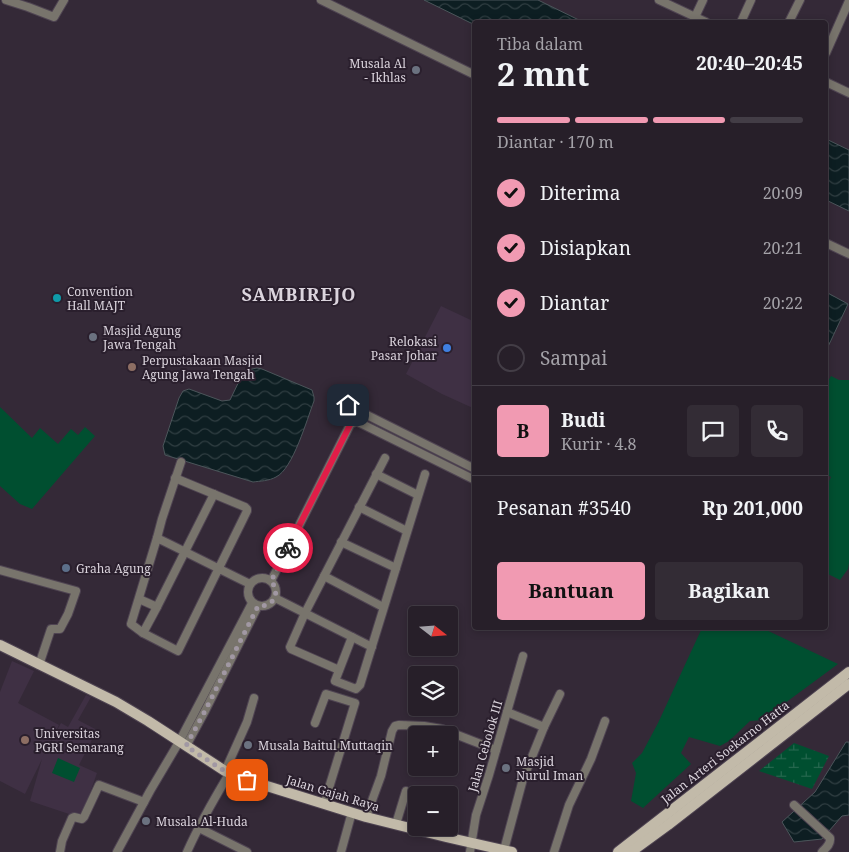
<!DOCTYPE html>
<html lang="id">
<meta charset="utf-8">
<style>
:root{--surface:#271f29;--page:#332c35;--text:#f1f3f6;--muted:#a4a2a8;--line:#433d46;--accent:#f19ab2}
body{margin:0;font-family:"Noto Serif",serif;background:var(--page);color:var(--text);height:100vh;display:flex;flex-direction:column;font-size:19px;white-space:nowrap}
*{box-sizing:border-box;margin:0}
p{font-size:16px;color:var(--muted)}
.icon{flex:none;width:28px;height:28px;fill:none;stroke:currentColor;stroke-width:2;stroke-linecap:round;stroke-linejoin:round}
.map{position:relative;flex:1;overflow:hidden}
.side{position:absolute;left:472px;top:20px;width:356px;height:610px;display:flex;flex-direction:column;background:var(--surface);border-radius:5px;box-shadow:0 2px 8px #0003,0 0 0 1px var(--line)}
.side>*{flex:none}
.needle{width:32px;rotate:107deg}
.fabs{position:absolute;left:408px;top:606px;display:grid;gap:10px}
.fabs a{display:grid;place-items:center;width:50px;height:50px;border-radius:5px;background:var(--surface);box-shadow:0 2px 8px #0003,0 0 0 1px var(--line);font-size:25px}
.pin{position:absolute;display:grid;place-items:center;width:42px;height:42px;color:#fff;margin:-21px;border-radius:10px;box-shadow:0 2px 8px #0006}
.courier{position:absolute;display:grid;place-items:center;width:50px;height:50px;margin:-25px;border:4px solid #e11d48;border-radius:50%;background:#fff;color:#222;box-shadow:0 1px 6px #0007}
.head em{font-style:normal;font-weight:700}
.head div{display:flex;flex-direction:column-reverse}
.head{display:flex;align-items:center;justify-content:space-between;height:85px;padding:0 25px}
h1{font-size:32px;font-weight:700;line-height:38px}
.bar{display:grid;grid-template-columns:repeat(4,1fr);gap:8px 5px;align-content:center;height:60px;padding:0 25px}
.bar i{height:6px;border-radius:4px;background:var(--line)}
.bar .current{background:var(--accent)}
.bar p{grid-column:span 4}
.line{display:flex;align-items:center;gap:12px;padding:0 25px;border-top:1px solid var(--line)}
.line div{flex:1}
.round{display:grid;place-items:center;flex:none;width:52px;height:52px;border-radius:5px;background:var(--page)}
ol{padding:0 25px;list-style:none}
li{display:flex;align-items:center;gap:15px;height:55px}
li p{margin-inline-start:auto}
li .icon{padding:5px;border-radius:50%;background:var(--accent);color:#111;stroke-width:4}
li:last-child{color:var(--muted)}
li i{width:28px;height:28px;border:2px solid var(--line);border-radius:50%}
.cta{display:flex;gap:10px;margin-top:auto;padding:10px 25px}
.cta a{flex:1;height:58px;border-radius:5px;background:var(--accent);color:#111;font-size:20px;font-weight:700;line-height:58px;text-align:center}
.cta a+a{background:var(--page);color:var(--text)}
.map>svg:first-child{display:block}
.built{fill:#3f3044}
.green{fill:#004f30}
.wetland{fill:url(#wetland-marsh)}
.water{fill:url(#water-waves);stroke:#4b555a}
.lines{fill:none;stroke-linecap:round;stroke-linejoin:round}
.minor-casing{stroke:#4f4452;stroke-width:10}
.major-casing{stroke:#4f4452;stroke-width:12}
.minor{stroke:#78746c;stroke-width:8}
.major{stroke:#c2baa9;stroke-width:10}
.done{stroke:#a198a3;stroke-width:5;stroke-dasharray:0 9}
.route{stroke:#e11d48;stroke-width:6}
.worship-dot{fill:#6b7280;stroke:#2a1f2d;stroke-width:2}
.culture-dot{fill:#0f9aa8;stroke:#2a1f2d;stroke-width:2}
.shop-dot{fill:#3f7fe0;stroke:#2a1f2d;stroke-width:2}
.education-dot{fill:#8d6e63;stroke:#2a1f2d;stroke-width:2}
.service-dot{fill:#5c6f8a;stroke:#2a1f2d;stroke-width:2}
.labels{text-anchor:middle;dominant-baseline:central;stroke-width:4;stroke-linejoin:round;paint-order:stroke}
.poi-label{font-size:12px;fill:#dbd4dd;stroke:#2a1f2d;text-anchor:start}
.street-label{font-size:12px;fill:#dbd4dd;stroke:#2a1f2d}
.district-label{font-size:18px;font-weight:bold;letter-spacing:1px;fill:#dbd4dd;stroke:#2a1f2d}
</style>
<div class="map">
<svg width="849" height="852" viewBox="0 0 849 852">
<defs>
<pattern id="wetland-marsh" width="20" height="14" patternUnits="userSpaceOnUse" patternTransform="scale(1.25)"><rect width="20" height="14" fill="#004f30"/><path d="M1 5h8M5 5V1M11 12h8M15 12V8" fill="none" stroke="#25674e"/></pattern>
<pattern id="water-waves" width="16" height="10" patternUnits="userSpaceOnUse" patternTransform="scale(1.25)"><rect width="16" height="10" fill="#0d1e22"/><path d="M0 5q4-4 8 0t8 0" fill="none" stroke="#303e42"/></pattern>
</defs>
<rect width="100%" height="100%" fill="#342937"/>
<g class="built">
<path d="M441,306l34,16v87l-33,-15 -36,-20z"/>
<path d="M12,661l22,10 -16,32 41,22 -17,33 19,-35 7,4 18,-32 5,2 -13,23 19,10 -18,35 18,8 -16,45 -51,-17 12,-42 -17,35 -25,-13v-89z"/>
</g>
<g class="green">
<path d="M831,376l8,4h10v183l-1,6 -8,11 -14,-7v-86l5,-10 -5,-3v-89z"/>
<path d="M0,407l32,31 8,-10 18,16 13,-15 7,6 7,-8 10,9 -63,73 -12,-5 -20,-18z"/>
<path d="M702,628h60l76,36 -76,56 -12,1 -21,20 -9,5 -31,-9 -8,16 10,11 -48,44 -12,-7 5,-28 -4,-10 10,-10 16,-30z"/>
<path d="M58,758l22,10 -6,14 -22,-9z"/>
</g>
<path class="wetland" d="M794,743l35,13 -17,33 -53,-18z"/>
<g class="water">
<path d="M424,0h114l45,22h-108v3z"/>
<path d="M826,139l23,11v61l-23,-11z"/>
<path d="M826,292l22,12 -22,47z"/>
<path d="M257,368l5,1 50,21 2,7v4c-7,18 -21,68 -38,76 -7,4 -16,4 -23,5l-88,-27 -2,-9 16,-48 4,-7 6,-2 33,12 8,-1 13,-27 4,-3z"/>
<path d="M846,742h3v73l-7,1 -20,23 -28,3 -12,-20 33,-30z"/>
</g>
<g class="lines">
<defs>
<g id="minor">
<path d="M6,0l22,7 26,10 10,-17"/>
<path d="M321,0l154,75"/>
<path d="M659,0l47,22"/>
<path d="M695,17l8,-17"/>
<path d="M741,22l10,-22"/>
<path d="M789,22l11,-22"/>
<path d="M826,53l23,-52"/>
<path d="M826,82l23,11"/>
<path d="M826,243l23,11"/>
<circle cx="351" cy="414" r="9"/>
<path d="M359,411l116,58"/>
<path d="M356,421l119,59"/>
<path d="M376,474l42,21"/>
<path d="M175,478l70,29 2,2v2l-69,140 -35,-18 -12,-9 26,-86c31,15 62,31 93,46"/>
<path d="M359,507l48,24"/>
<path d="M157,538l5,-19 19,-57"/>
<path d="M341,542l55,26"/>
<path d="M0,570l76,21 -8,23 -8,15h-9l-12,36"/>
<path d="M324,576l59,31"/>
<circle cx="262" cy="592" r="14"/>
<path d="M271,581l80,-158"/>
<path d="M275,598l97,49"/>
<path d="M139,599l18,8"/>
<path d="M143,633l14,-26 57,-113"/>
<path d="M352,637l-17,44 21,8 4,-4 65,-211"/>
<path d="M339,670l-48,-21 -1,-2 15,-34 80,-155"/>
<path d="M507,712l37,15"/>
<path d="M315,723l11,-29 29,9 -31,101"/>
<path d="M186,746l19,-35 53,-105"/>
<path d="M225,771l22,-49 7,-24"/>
<path d="M794,805l36,33c1,6 -4,10 -8,14"/>
<path d="M366,817l15,-41 11,-45 3,-5 4,-1 25,1 18,3 54,21"/>
<path d="M396,824l10,-33"/>
<path d="M199,828l48,24"/>
<path d="M412,829l4,-14"/>
<path d="M504,850l19,-71 21,-52 16,-33"/>
<path d="M60,852l2,-11 10,-23 2,-1 8,2 2,-2 15,-32 45,17"/>
<path d="M117,852l33,-61 29,-49 73,-139"/>
<path d="M187,852c12,-27 27,-53 42,-78"/>
<path d="M341,852l11,-40"/>
<path d="M470,852l6,-37 13,-40 34,-119"/>
<path d="M554,852l15,-47 22,-46 14,-38"/>
</g>
<g id="major">
<path d="M0,645l116,57 32,19 77,50 13,6 128,40 80,20 66,15"/>
<path d="M618,852l231,-180"/>
<path d="M631,852l37,-27 181,-141"/>
</g>
</defs>
<use href="#minor" class="minor-casing"/>
<use href="#major" class="major-casing"/>
<use href="#minor" class="minor"/>
<use href="#major" class="major"/>
</g>
<g class="lines">
<path class="done" d="M247,780l-18,-6 -43,-28 19,-35 53,-105c16,1 23,-13 13,-25l17,-33"/>
<path class="route" d="M288,548l63,-125c-10,-2 -12,-12 -3,-18"/>
</g>
<g class="worship-dot">
<circle cx="416" cy="70" r="5"/>
<circle cx="93" cy="337" r="5"/>
<circle cx="248" cy="745" r="5"/>
<circle cx="506" cy="768" r="5"/>
<circle cx="146" cy="821" r="5"/>
</g>
<circle class="culture-dot" cx="57" cy="298" r="5"/>
<circle class="shop-dot" cx="447" cy="348" r="5"/>
<g class="education-dot">
<circle cx="132" cy="367" r="5"/>
<circle cx="25" cy="740" r="5"/>
</g>
<circle class="service-dot" cx="66" cy="568" r="5"/>
<g class="labels">
<g class="poi-label">
<text x="406" y="63" text-anchor="end">Musala Al<tspan x="406" dy="14">- Ikhlas</tspan></text>
<text x="67" y="291">Convention<tspan x="67" dy="14">Hall MAJT</tspan></text>
<text x="103" y="330">Masjid Agung<tspan x="103" dy="14">Jawa Tengah</tspan></text>
<text x="437" y="341" text-anchor="end">Relokasi<tspan x="437" dy="14">Pasar Johar</tspan></text>
<text x="142" y="360">Perpustakaan Masjid<tspan x="142" dy="14">Agung Jawa Tengah</tspan></text>
<text x="76" y="568">Graha Agung</text>
<text x="35" y="733">Universitas<tspan x="35" dy="14">PGRI Semarang</tspan></text>
<text x="258" y="745">Musala Baitul Muttaqin</text>
<text x="516" y="761">Masjid<tspan x="516" dy="14">Nurul Iman</tspan></text>
<text x="156" y="821">Musala Al-Huda</text>
</g>
<g class="street-label">
<text transform="translate(485 746) rotate(-74)">Jalan Cebolok III</text>
<text transform="translate(725 752) rotate(-38)">Jalan Arteri Soekarno Hatta</text>
<text transform="translate(333 793) rotate(17)">Jalan Gajah Raya</text>
</g>
<g class="district-label">
<text x="299" y="294">SAMBIREJO</text>
</g>
</g>
</svg>
<div class="fabs">
<a><svg class="needle" viewBox="-14 -14 28 28"><path d="M0-13l5 13h-10z" fill="#e53935"/><path d="M0 13l5-13h-10z" fill="#a4a2a8"/></svg></a>
<a><svg class="icon" aria-label="layers" viewBox="0 0 24 24"><path d="M12 4l9 5-9 5-9-5zM3 14l9 5 9-5"/></svg></a>
<a>+</a>
<a>−</a>
</div>
<div class="pin" style="left:247px;top:780px;background:#ea580c"><svg class="icon" aria-label="bag" viewBox="0 0 24 24"><path d="M5 8h14l-1 12H6zM9 8a3 3 0 0 1 6 0"/></svg></div>
<div class="pin" style="left:348px;top:405px;background:#1f2937"><svg class="icon" aria-label="home" viewBox="0 0 24 24"><path d="M3 11l9-7 9 7M6 9v11h12V9"/></svg></div>
<div class="courier" style="left:288px;top:548px"><svg class="icon" aria-label="bike" viewBox="0 0 24 24"><circle cx="6" cy="16" r="4"/><circle cx="18" cy="16" r="4"/><path d="M6 16l4-8h5l3 8M10 8l3 8H6M13 5h3"/></svg></div>
<section class="side">
<div class="head"><div><h1>2 mnt</h1><p>Tiba dalam</p></div><em>20:40–20:45</em></div>
<div class="bar"><i class="current"></i><i class="current"></i><i class="current"></i><i></i><p>Diantar · 170 m</p></div>
<ol>
<li><svg class="icon" aria-label="check" viewBox="0 0 24 24"><path d="M5 12l5 5 9-10"/></svg>Diterima<p>20:09</p></li>
<li><svg class="icon" aria-label="check" viewBox="0 0 24 24"><path d="M5 12l5 5 9-10"/></svg>Disiapkan<p>20:21</p></li>
<li><svg class="icon" aria-label="check" viewBox="0 0 24 24"><path d="M5 12l5 5 9-10"/></svg>Diantar<p>20:22</p></li>
<li><i></i>Sampai</li>
</ol>
<div class="line" style="height:90px"><b class="round" style="background:var(--accent);color:#111">B</b><div><b>Budi</b><p>Kurir · 4.8</p></div><a class="round"><svg class="icon" aria-label="chat" viewBox="0 0 24 24"><path d="M4 5h16v11H9l-5 4z"/></svg></a><a class="round"><svg class="icon" aria-label="phone" viewBox="0 0 24 24"><path d="M5 4h4l2 5-3 2q2 4 5 5l2-3 5 2v4C11 20 4 13 5 4z"/></svg></a></div>
<div class="line" style="height:65px"><div>Pesanan #3540</div><b>Rp 201,000</b></div>
<div class="cta"><a>Bantuan</a><a>Bagikan</a></div>
</section>
</div>
